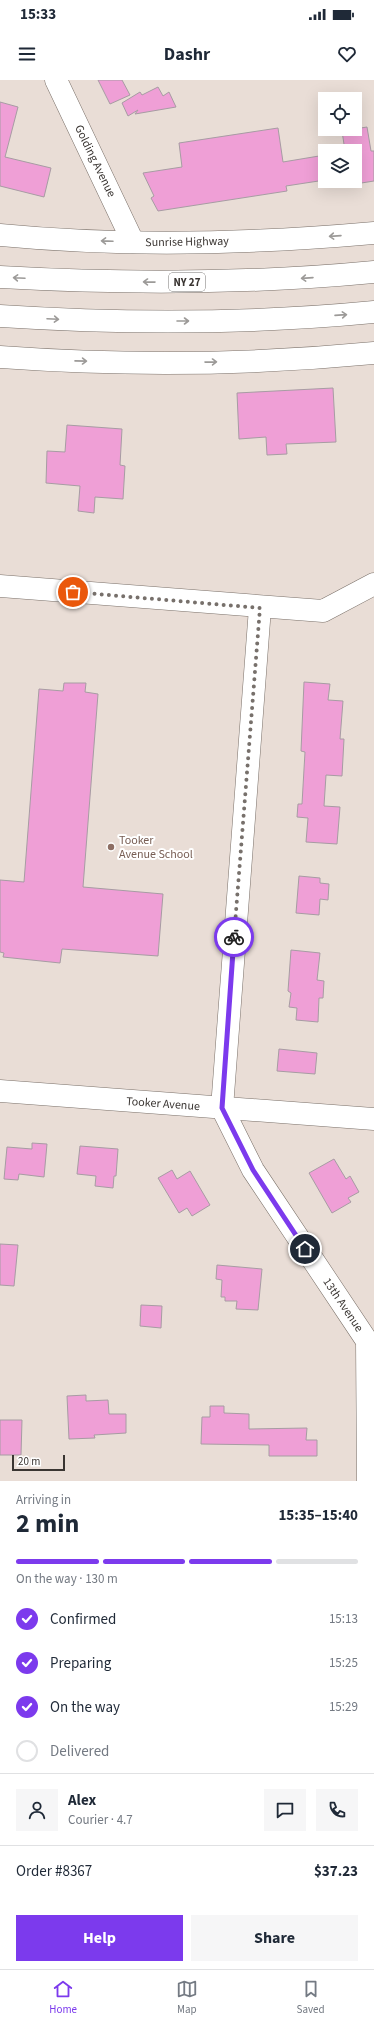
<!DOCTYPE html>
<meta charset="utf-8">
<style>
:root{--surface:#fff;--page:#f6f6f7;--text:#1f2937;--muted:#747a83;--line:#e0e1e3;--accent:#7c3aed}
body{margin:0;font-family:"Source Sans 3",sans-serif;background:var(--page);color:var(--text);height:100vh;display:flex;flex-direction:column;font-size:15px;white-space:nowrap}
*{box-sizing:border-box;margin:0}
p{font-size:13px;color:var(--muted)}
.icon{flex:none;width:22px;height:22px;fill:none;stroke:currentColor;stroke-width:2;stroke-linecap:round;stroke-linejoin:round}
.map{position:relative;height:1401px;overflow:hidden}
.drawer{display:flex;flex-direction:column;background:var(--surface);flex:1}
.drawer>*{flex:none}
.tools{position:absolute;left:318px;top:12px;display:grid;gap:8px}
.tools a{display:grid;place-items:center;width:44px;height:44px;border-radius:0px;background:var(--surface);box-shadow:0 4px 16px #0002;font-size:20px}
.scale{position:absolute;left:12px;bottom:10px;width:53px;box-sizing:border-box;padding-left:4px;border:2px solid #3a3532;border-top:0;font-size:11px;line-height:14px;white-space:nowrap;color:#3a3532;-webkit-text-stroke:3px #fff;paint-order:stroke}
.pin{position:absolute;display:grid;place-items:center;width:34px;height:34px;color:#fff;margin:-17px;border:2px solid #fff;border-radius:50%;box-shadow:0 1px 4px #0007}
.courier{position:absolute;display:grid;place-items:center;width:40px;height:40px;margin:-20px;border:3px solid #7c3aed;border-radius:50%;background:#fff;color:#222;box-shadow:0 1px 5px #0007}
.overview em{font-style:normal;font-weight:700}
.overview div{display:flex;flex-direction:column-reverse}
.overview{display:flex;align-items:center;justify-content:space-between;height:68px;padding:0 16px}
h1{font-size:26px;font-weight:700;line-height:30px}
.bar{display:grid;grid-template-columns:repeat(4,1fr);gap:6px 4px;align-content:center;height:48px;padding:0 16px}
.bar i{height:5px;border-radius:3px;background:var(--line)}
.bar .current{background:var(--accent)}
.bar p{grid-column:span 4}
.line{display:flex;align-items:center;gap:10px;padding:0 16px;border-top:1px solid var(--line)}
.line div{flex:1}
.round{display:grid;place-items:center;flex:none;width:42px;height:42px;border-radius:0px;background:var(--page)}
ol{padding:0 16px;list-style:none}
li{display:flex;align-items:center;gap:12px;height:44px}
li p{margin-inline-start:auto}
li .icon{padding:4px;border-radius:50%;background:var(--accent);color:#fff;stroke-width:4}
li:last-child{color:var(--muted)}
li i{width:22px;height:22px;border:2px solid var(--line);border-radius:50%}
.cta{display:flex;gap:8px;margin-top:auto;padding:8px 16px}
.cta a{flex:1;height:46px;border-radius:0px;background:var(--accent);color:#fff;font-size:16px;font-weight:700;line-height:46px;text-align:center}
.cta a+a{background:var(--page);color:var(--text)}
.status{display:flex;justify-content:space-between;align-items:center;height:28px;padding:0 20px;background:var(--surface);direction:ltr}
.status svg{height:11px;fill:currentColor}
header{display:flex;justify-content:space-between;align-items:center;height:52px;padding:0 16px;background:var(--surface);font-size:18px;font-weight:700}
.tab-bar{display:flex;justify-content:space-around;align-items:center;height:56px;border-top:1px solid var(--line);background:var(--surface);font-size:11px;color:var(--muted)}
.tab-bar a{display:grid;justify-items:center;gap:2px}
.tab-bar .current{color:var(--accent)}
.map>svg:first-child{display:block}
.building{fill:#ef9fd6;stroke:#a79ca3}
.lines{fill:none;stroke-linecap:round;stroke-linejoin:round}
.minor-casing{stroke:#7a7069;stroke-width:23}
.major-casing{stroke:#7a7069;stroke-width:23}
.highway-casing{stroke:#7a7069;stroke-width:23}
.minor{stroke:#fff;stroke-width:22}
.major{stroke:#fff;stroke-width:22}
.highway{stroke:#fff;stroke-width:22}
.oneway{stroke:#9c9a98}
.done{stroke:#77706b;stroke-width:4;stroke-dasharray:0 7.2}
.route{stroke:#7c3aed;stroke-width:5}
.education-dot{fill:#8d6e63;stroke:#fff;stroke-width:1.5}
.labels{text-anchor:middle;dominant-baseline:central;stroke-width:4;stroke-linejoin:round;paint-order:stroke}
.shield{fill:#fff;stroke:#757270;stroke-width:1}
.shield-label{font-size:11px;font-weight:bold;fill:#3a3532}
.street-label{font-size:12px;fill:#3a3532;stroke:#fff}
.education-label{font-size:12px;fill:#785e54;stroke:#fff;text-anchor:start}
</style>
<div class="status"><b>15:33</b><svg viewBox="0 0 49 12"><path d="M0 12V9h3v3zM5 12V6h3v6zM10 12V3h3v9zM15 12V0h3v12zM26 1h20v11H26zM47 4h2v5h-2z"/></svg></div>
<header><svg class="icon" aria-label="menu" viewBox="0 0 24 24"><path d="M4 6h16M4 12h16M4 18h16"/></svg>Dashr<svg class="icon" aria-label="heart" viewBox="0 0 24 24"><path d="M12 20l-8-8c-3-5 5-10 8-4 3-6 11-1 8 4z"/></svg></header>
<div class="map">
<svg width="374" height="1401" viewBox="0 0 374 1401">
<rect width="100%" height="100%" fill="#e9ddd6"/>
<g class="building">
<path d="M98,0h24l8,15 -20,9z"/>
<path d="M158,7l5,9 6,-4 7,15 -41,7 3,-4 -10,6 -6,-13 18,-11 2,3z"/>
<path d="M0,22l18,5 -13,50 46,11 -7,29 -44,-11z"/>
<path d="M367,47l4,24h3v30l-19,3v-33h-10l-3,-20z"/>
<path d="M278,48l5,34 42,-7v25l-39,6 1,5 -129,20 -7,-13 3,-2 -11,-23 39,-6 -3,-24z"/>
<path d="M333,308l3,54 -50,2 1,10 -20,1 -1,-18 -27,2 -2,-46z"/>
<path d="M67,345l55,4 -2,36 5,1 -2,33 -28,-2 -1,16 -16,-2 2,-25 -34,-3 1,-32 18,1z"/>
<path d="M304,602l26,2 -2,16 15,1 -3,38h4l-2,37 -16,-1 -2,31 16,1 -3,37 -31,-2 2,-24 -11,-1 1,-13h4l3,-52 -4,-1z"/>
<path d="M64,603h22l-1,9 13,2 -15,193 80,7 -5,62 -96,-7 -2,14 -57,-6 1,-4 -4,-1v-72l24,2 15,-193 24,2z"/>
<path d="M299,796l21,2v5l9,1 -1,16 -8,-1 -1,16 -23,-2z"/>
<path d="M291,870l29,3 -3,27 7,1 -1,17h-4l-1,24 -22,-2 1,-12 -8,-1 2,-14 -3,-2z"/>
<path d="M279,969l38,4 -2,21 -38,-3z"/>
<path d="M32,1063l15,1 -3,33 -25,-3 -1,6 -14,-1 3,-32 25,2z"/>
<path d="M80,1066l38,3 -2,27h-2l-1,12 -18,-2 1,-10 -19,-2z"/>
<path d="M334,1079l12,20 4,-3 9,16 -11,6 3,4 -19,11 -23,-40z"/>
<path d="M172,1090l5,9 13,-8 20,34 -18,11 -5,-8 -8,5 -21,-35z"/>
<path d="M0,1164l18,1 -4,41 -14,-1z"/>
<path d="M217,1185l45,4 -4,41 -22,-1 1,-8h-12v-4h-4l1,-17 -6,-1z"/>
<path d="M141,1225l21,1 -1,22 -21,-2z"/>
<path d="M86,1315v6l22,-1 1,14h17v19l-32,2 1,3 -26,1 -2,-43z"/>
<path d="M210,1326h14v7l25,1v15l58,-1 -1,12h11v16h-48v-11l-68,-1 1,-27h8z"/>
<path d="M0,1340h22l-1,35h-21z"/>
</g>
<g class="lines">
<defs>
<g id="minor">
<path d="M56,0l77,162"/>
<path d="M0,506l323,25 51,-27"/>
<path d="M260,528l-38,500 31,62 114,171 1,140"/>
<path d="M0,1011l374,28"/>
</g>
<g id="major">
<path d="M0,155c124,12 250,9 374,-2"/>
<path d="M0,277c124,9 250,8 374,-4"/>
</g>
<g id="highway">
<path d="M0,197c125,7 249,7 374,-5"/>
<path d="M0,236c124,8 250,8 374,-4"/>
</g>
</defs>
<use href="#minor" class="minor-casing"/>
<use href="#major" class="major-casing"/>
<use href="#highway" class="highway-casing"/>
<use href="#minor" class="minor"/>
<use href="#major" class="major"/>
<use href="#highway" class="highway"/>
</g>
<defs><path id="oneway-shaft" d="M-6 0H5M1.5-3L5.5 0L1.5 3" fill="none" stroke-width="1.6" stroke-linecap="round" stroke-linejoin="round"/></defs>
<g class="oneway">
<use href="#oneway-shaft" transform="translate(335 156) rotate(176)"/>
<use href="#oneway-shaft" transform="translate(107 161) rotate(-178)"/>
<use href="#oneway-shaft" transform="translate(19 198) rotate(-177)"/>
<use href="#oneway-shaft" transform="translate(307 198) rotate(176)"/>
<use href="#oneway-shaft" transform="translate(149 202) rotate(-179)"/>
<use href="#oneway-shaft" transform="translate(341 235) rotate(-4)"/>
<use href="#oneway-shaft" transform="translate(53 239) rotate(3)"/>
<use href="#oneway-shaft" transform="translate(183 241)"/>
<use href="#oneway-shaft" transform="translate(81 281) rotate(1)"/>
<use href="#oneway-shaft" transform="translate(211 282) rotate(-1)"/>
</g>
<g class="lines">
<path class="done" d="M73,512l187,16 -26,329"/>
<path class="route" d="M234,857l-12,171 31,62 52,79"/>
</g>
<circle class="education-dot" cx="111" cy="767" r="4"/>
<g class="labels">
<rect class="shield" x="169" y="193" width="36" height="18" rx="3"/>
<g class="shield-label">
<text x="187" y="202">NY 27</text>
</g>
<g class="street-label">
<text transform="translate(95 81) rotate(64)">Golding Avenue</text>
<text transform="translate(187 162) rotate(-1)">Sunrise Highway</text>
<text transform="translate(163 1024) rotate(4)">Tooker Avenue</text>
<text transform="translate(343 1225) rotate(56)">13th Avenue</text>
</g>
<g class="education-label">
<text x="119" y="760">Tooker<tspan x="119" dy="14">Avenue School</tspan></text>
</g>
</g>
</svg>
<div class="tools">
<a><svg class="icon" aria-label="locate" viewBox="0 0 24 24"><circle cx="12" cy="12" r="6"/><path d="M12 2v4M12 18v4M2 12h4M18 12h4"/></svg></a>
<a><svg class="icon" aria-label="layers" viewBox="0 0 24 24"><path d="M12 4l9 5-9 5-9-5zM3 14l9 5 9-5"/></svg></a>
</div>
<div class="scale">20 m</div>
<div class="pin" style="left:73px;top:512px;background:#ea580c"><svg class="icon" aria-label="bag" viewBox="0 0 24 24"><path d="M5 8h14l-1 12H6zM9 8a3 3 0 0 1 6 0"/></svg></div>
<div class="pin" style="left:305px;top:1169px;background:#1f2937"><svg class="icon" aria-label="home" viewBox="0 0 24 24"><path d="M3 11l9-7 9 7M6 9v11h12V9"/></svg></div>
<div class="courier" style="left:234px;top:857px"><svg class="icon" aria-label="bike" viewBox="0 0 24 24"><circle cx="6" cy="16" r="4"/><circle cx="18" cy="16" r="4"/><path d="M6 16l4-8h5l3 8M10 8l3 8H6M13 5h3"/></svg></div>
</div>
<section class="drawer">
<div class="overview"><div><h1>2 min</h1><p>Arriving in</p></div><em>15:35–15:40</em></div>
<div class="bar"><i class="current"></i><i class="current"></i><i class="current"></i><i></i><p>On the way · 130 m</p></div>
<ol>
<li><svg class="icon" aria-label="check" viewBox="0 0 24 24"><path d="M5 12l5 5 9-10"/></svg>Confirmed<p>15:13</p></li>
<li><svg class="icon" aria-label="check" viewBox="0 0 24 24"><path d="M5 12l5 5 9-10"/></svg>Preparing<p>15:25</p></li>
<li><svg class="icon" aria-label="check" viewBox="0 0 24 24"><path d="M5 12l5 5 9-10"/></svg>On the way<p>15:29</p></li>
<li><i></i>Delivered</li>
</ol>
<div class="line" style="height:72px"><a class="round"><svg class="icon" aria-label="person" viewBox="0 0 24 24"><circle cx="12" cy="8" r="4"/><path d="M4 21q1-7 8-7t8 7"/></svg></a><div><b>Alex</b><p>Courier · 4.7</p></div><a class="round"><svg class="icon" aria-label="chat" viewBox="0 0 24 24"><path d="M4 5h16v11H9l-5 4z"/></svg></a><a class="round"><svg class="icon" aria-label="phone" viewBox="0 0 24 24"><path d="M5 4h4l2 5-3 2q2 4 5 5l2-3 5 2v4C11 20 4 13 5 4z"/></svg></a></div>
<div class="line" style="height:52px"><div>Order #8367</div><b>$37.23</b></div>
<div class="cta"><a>Help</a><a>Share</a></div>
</section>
<nav class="tab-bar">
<a class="current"><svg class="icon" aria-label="home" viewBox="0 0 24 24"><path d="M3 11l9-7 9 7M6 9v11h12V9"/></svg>Home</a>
<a><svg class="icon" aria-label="map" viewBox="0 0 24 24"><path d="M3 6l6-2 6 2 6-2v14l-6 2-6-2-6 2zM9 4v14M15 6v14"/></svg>Map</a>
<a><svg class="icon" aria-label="saved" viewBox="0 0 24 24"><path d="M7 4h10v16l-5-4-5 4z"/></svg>Saved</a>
</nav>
